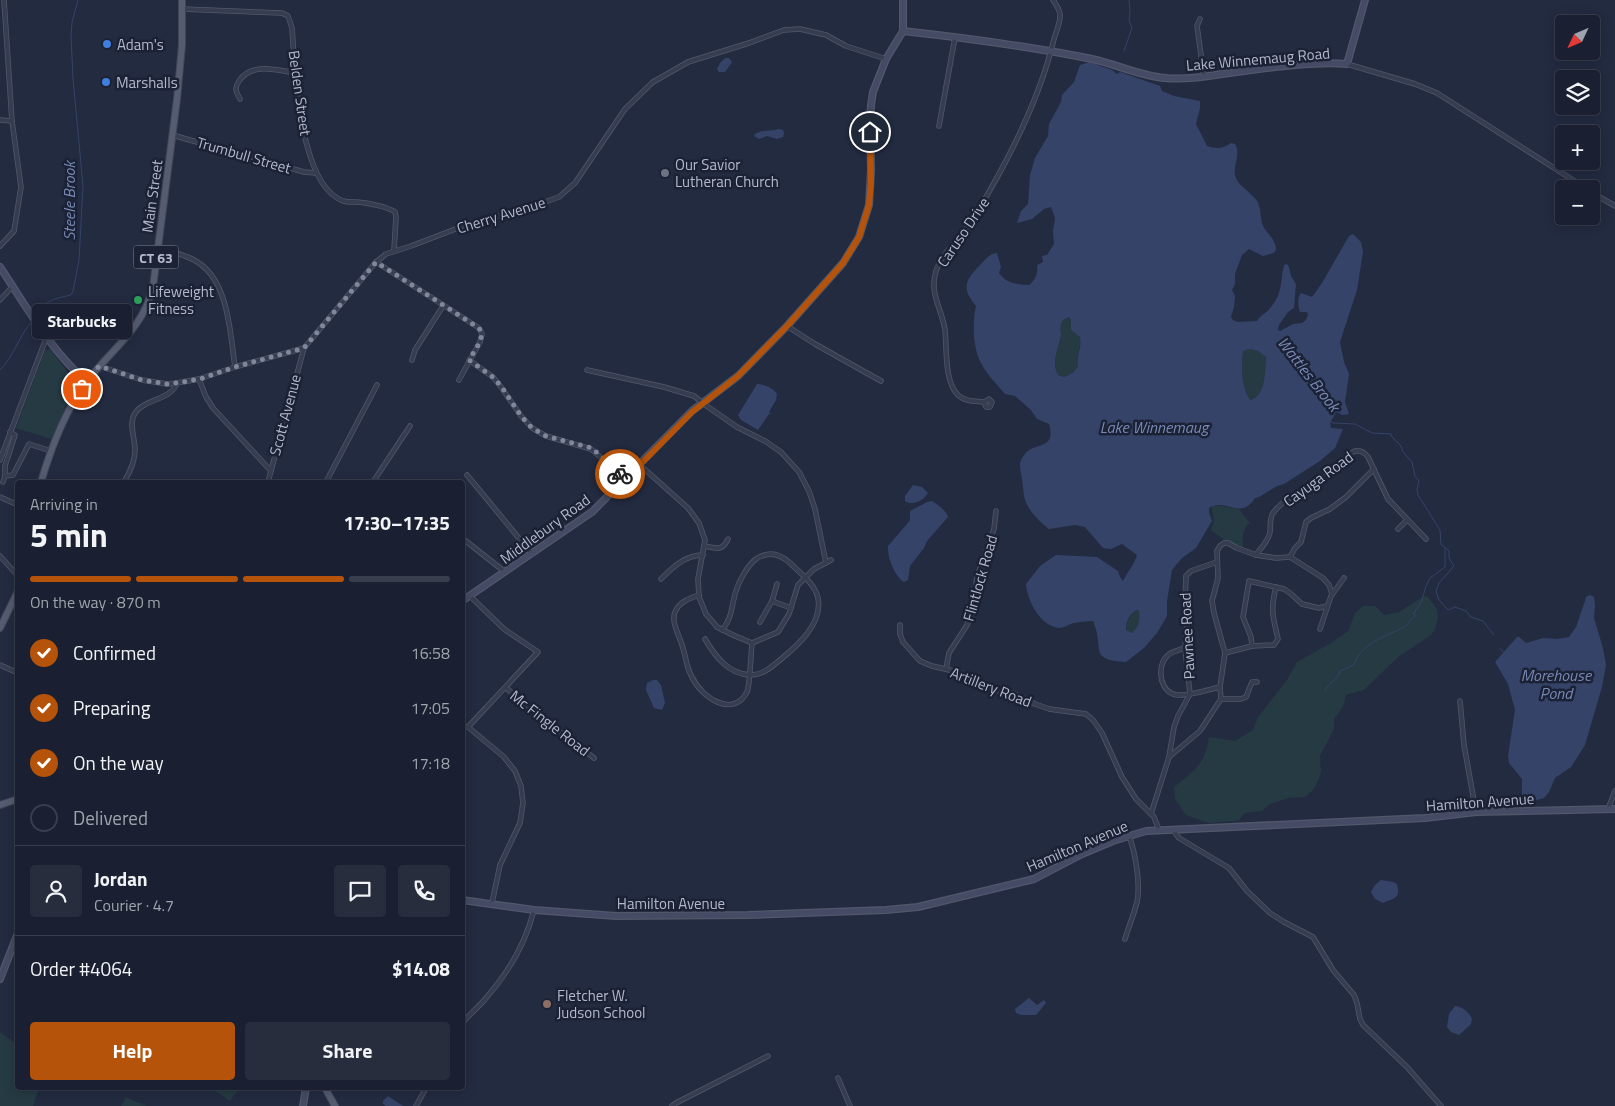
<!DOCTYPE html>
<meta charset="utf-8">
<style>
:root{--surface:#1a2031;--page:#272d3d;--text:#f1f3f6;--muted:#9fa3ab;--line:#383e4d;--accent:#b45309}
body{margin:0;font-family:"Titillium Web",sans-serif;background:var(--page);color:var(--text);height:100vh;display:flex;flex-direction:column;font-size:19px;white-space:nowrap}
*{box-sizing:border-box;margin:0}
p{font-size:16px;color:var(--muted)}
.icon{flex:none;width:28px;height:28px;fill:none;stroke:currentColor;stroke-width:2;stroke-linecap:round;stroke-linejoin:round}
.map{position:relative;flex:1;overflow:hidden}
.sheet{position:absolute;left:15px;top:480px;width:450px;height:610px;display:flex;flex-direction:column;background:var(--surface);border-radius:5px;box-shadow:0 2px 12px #0003,0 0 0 1px var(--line)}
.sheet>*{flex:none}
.needle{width:32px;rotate:226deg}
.buttons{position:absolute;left:1555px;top:15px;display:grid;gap:10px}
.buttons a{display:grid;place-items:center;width:45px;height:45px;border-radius:5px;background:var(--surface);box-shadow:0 2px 12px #0003,0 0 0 1px var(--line);font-size:25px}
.pin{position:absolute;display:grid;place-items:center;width:42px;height:42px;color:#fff;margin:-21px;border:2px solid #fff;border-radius:50%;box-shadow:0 1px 5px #0007}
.courier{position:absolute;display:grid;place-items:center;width:50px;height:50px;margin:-25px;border:4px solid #b45309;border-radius:50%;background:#fff;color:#222;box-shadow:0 1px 6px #0007}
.bubble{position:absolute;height:35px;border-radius:5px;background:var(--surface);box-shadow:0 2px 12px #0003,0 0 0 1px var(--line);font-size:16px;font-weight:700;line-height:35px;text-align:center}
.overview em{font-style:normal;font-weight:700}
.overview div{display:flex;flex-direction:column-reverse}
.overview{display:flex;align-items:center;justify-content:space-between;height:85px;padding:0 15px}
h1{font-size:32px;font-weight:700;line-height:38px}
.bar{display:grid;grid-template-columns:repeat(4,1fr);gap:8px 5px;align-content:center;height:60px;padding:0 15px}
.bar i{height:6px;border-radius:4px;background:var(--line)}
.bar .selected{background:var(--accent)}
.bar p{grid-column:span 4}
.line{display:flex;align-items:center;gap:12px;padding:0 15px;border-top:1px solid var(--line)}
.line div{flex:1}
.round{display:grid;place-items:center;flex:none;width:52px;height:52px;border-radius:5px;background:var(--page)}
ol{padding:0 15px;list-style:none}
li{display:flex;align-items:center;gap:15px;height:55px}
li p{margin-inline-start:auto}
li .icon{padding:5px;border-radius:50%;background:var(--accent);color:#fff;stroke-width:4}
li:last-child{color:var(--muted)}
li i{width:28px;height:28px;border:2px solid var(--line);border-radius:50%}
.button{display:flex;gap:10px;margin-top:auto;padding:10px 15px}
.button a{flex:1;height:58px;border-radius:5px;background:var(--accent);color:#fff;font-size:20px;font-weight:700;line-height:58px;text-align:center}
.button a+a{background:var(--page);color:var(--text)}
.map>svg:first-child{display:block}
.green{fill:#253a42}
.water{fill:#354369;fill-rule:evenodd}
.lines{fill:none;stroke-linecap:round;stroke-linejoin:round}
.stream{stroke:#354369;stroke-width:1}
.street-casing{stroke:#52586b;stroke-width:5.5}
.secondary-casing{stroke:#52586b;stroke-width:8}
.primary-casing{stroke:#404659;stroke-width:8}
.street{stroke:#373d50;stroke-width:4}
.secondary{stroke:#454b64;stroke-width:5.5}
.primary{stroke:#555c70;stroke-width:6}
.done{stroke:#81879b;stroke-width:5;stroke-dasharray:0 9}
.route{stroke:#b45309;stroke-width:6}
.shop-dot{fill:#3f7fe0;stroke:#1c2235;stroke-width:2}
.worship-dot{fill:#6b7280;stroke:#1c2235;stroke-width:2}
.leisure-dot{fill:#2e9e5b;stroke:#1c2235;stroke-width:2}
.education-dot{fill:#8d6e63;stroke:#1c2235;stroke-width:2}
.labels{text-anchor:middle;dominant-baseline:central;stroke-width:5;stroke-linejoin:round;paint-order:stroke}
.shield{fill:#1c2235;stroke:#868c9e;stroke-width:1}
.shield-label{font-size:14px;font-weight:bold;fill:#b3b9cb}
.poi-label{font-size:15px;fill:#b3b9cb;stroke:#1c2235;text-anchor:start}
.street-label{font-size:15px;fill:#b3b9cb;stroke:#1c2235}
.water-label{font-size:16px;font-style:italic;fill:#7889b5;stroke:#1c2235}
</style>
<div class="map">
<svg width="1615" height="1106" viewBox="0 0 1615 1106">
<rect width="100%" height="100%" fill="#232b41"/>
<g class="green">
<path d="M1069,317l2,3v10l9,7c2,13 -5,16 -2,29l-4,6 -10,5 -6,-2c-7,-13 0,-25 3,-38 0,-4 -1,-8 0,-12 1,-4 4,-6 8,-8z"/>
<path d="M50,349l25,33 -1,7 -23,50 -35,-11 29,-78z"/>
<path d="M1250,349l8,2 8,5c-1,13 0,41 -16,44 -9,-16 -9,-32 -7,-49z"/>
<path d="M1215,505l24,4 11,14c-9,6 -7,16 -7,26l-8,-1 -24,-18 3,-10 -3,-13z"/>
<path d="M1424,596l4,1 9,12 1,9 -3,12 -5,6 -32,21 -34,33 -18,5 -3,12 -9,12v10l-14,27 1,16 -3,9 -5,9 -8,7 -16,1 -19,6 -8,7 -17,2 -6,7 -4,1 -27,2 -22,-8 -11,-16 -1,-12c21,-17 31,-23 35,-50l26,4 18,-11 5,-13 29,-37 10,-18 34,-19 17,-12 7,-18 8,-7h12l9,9 15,-3z"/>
<path d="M1137,610l2,1c1,9 0,16 -7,22l-6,-3c1,-8 3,-15 11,-20z"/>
<path d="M0,1032l17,13 1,43h21l-6,18h-33z"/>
<path d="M211,1088h28l-9,13z"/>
<path d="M126,1097l20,9h-25z"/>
</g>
<g class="water">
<path d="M725,58h4l3,4 -7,10h-6l-2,-3 3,-6z"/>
<path d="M1089,62l23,8 5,4 3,-2 40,14 2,5 12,5 26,5v7l-4,16 11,22c9,3 16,3 24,-3l4,1c7,12 -4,22 1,34 4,9 15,14 21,23 4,6 3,15 5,22 3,10 14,15 14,27l-2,3 -11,3 -14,-7 -7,6 -7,19v10l-3,6 3,6 -1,11 -3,10 2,3 4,2 20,-1c3,-6 10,-8 14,-14 12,-15 9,-24 13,-42l3,-1 2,3 2,9 5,8 -2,24 -6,4 -9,13 -1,5 2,1 13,-7 9,-1 4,-3 2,-5 -1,-3h-7c-2,-6 -3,-14 1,-19l11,4 10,-14 27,-47 4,-2 8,8 2,10 -6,38 -17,52 4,20 5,12 -4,28 4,12 -6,1 -7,-3 -6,11 1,5 12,1 -8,19 -15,13 -36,23 -7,2 -18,11 -4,1c-14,23 -30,-1 -46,10v4l3,9 -16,27 -14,10 -10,12 -5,31v15l-10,17 -13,15 -18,14c-39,-2 -21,-14 -33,-41 -6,0 -13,1 -19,2 -5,1 -10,5 -15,5 -19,-2 -32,-28 -33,-44l14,-18 16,-11 41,2 21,14 2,6 3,4c4,-8 12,-18 14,-26l-15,-11 -11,5 -8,-1 -18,-21 -10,-2 -26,4c-11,-9 -22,-19 -25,-33 -1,-5 -1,-11 -2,-16 -1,-10 -5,-16 2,-25 10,-14 33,-4 25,-31l-12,-5 -6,-9 -16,-14 -10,-2c-8,-10 -18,-19 -24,-31 -8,-15 -9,-40 -5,-57 -15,-18 -11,-26 5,-42 5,-5 8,-10 16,-11l4,14 -2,6c8,11 17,11 30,12 7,-6 9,-11 8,-20l6,-3 -1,-6 5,-1 7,-11 -1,-13 2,-13 -4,-11 -7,2 -12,10 -15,4 4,-12 7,-7 2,-29 5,-17 13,-22 1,-12 12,-22 1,-7 12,-13 6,-17zM1069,317l2,3v10l9,7c2,13 -4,16 -2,29l-4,6 -10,5 -6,-2c-7,-13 0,-25 3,-39 0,-3 -1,-8 0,-11 1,-5 4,-6 8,-8zM1250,349l8,2 8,6c-1,12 0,40 -16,43 -9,-15 -9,-32 -7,-49zM1137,610l2,1c1,9 0,16 -7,22l-6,-3c0,-8 3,-16 11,-20z"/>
<path d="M779,129l4,1 1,3 -1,4 -6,2 -10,-3 -8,3 -5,-3 1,-2c7,-5 16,-2 24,-5z"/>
<path d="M757,384c6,0 17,4 20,10l-1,6 -7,12 2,2h-2l-11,16 -17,-10 -3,-5z"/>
<path d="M913,485l9,2 6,6c-5,8 -15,13 -23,8v-5z"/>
<path d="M932,501c6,4 14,9 16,16l-21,24 -3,7 -14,18 -2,14 -4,2c-9,-5 -17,-25 -16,-36l19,-22 3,-4v-9l17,-9z"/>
<path d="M1590,595l4,2 1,8 -1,13 9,30 3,17 -4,22 -17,58 -14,22 -16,11 -6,14 -5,6 -18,5h-4v-24l-13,-16 -1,-7 7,-46 -7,-26 -13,-22 22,-25h2l7,6 17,-5 14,1 12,-2 7,-10 9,-26 1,-4z"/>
<path d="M653,680h4l4,5 4,18 -3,7 -8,-2 -8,-18 1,-7z"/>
<path d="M1381,880l12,2 4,2c4,15 -3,14 -14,19l-8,-4 -4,-7 3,-6z"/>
<path d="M1029,998l8,7 7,-5 2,3 -10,12h-15l-5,-2 -1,-4z"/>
<path d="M1455,1006c6,0 15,7 17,13l-1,5 -12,11 -8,-3 -4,-5 2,-13z"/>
<path d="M388,1096l15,10h-17l-3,-2v-3z"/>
</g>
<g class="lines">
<g class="stream">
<path d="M1124,51l8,-23 -3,-8 1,-9 -1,-11"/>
<path d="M35,316c11,-16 18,-17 36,-21l2,-4 6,-31 4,-74 -10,-107 -2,-42 1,-15 6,-22"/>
<path d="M0,370c14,-14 19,-34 32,-49"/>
<path d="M1329,421l4,2 22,1 17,9 19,1 1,3 9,9 2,6 9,10 3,14 4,5 -2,8 1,6 22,35 1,14 8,7v7l5,8 -15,17 -3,8 3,9 9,10 7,-3 11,4 5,6 12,4 11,14"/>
<path d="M1500,649l4,3"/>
<path d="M1325,691c3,-9 13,-10 15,-20l14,-6c7,-22 31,-28 50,-38 4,-2 7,-8 11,-11l-1,-3 8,-13 4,-14 4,-8 15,-11v-19"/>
</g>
<defs>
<g id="street">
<path d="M182,9l100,4 6,3 4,12c3,41 7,147 45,170 6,4 11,4 18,4 9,0 34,5 40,10l1,5 -2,33"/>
<path d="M1200,19l-3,7 7,51"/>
<path d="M1347,64l68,20 22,9 150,96"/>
<path d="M240,99c-4,-7 -6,-11 -1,-18 13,-19 37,-11 57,-8"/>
<path d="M0,120l12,1"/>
<path d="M939,126l16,-89"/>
<path d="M172,135l132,37 12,1"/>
<path d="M1591,192l24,14"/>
<path d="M0,246l14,-15 7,-44 -9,-66 -8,-121"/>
<path d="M157,247c12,4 26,7 37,13 35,18 36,73 41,107"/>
<path d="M376,262l103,66 3,6 -2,8 -21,38"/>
<path d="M0,300l13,-14"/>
<path d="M787,326l28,18 66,37"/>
<path d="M412,360l3,-10 28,-44"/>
<path d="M469,360l24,17 8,10 20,29 11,12 14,8 45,13 35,30"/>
<path d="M99,366l43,14 25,4 10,-1 22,-4 36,-12 69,-19 72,-86 10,-8 25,-8 55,-21 65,-18 28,-10 16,-14 50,-74 28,-27 35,-20 61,-19 35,-13 16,-1 26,6 20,11 40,13"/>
<path d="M587,370l77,17 30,9 14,11 29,20 28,14 16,11 18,20 10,19 6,18 11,54"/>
<path d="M199,379l7,18 7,11 58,63"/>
<path d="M984,402l2,5h4l2,-5 -3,-3 -5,3c-8,-1 -18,0 -25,-6 -15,-13 -12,-47 -14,-66 -3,-21 -16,-36 -9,-59 6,-19 25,-32 35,-49 34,-55 68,-120 83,-183 2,-7 7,-18 6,-25 -1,-5 -4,-10 -7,-14"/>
<path d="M0,460l47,-124"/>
<path d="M640,465l48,43 11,15 6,17 -7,39 1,18 7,17 11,13 18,9 17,7 26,-11 11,-18 9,-29 16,-16 17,-9"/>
<path d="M467,475l65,79"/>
<path d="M5,476l8,-1 16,-31 22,7"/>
<path d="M3,482l2,-6v-10l10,-31 -5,-3"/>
<path d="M124,482c6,-10 11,-20 11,-32 0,-11 -6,-25 -1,-35 9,-17 37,-14 43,-32"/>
<path d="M268,482l36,-134"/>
<path d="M326,482l51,-97"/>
<path d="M373,482l37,-56"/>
<path d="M0,497l18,8"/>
<path d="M1398,529l9,-9"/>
<path d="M462,538l43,34"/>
<path d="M704,546c12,2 18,6 24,-7"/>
<path d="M1256,555c5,-7 13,-15 14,-23 1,-6 -1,-13 3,-19 14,-19 42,-26 59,-42 7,-5 15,-17 23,-20 6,-1 10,2 13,6l20,42 38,40"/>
<path d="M0,556l18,20"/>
<path d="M1290,557l5,-9 6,-6 5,-20 5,-4 19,-9 16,-12 28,-28"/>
<path d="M661,579c12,-12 24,-24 42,-24"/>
<path d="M699,595c-9,3 -20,7 -24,17 -4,10 4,23 7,33 4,11 4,22 10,32 9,20 41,42 55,15 3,-6 4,-40 5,-49"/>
<path d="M772,601l19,7"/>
<path d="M760,622l12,-21 5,-17"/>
<path d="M900,625v9l3,8 17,19 12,5 26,6 35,18 19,3 23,11 14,5 37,5 7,6 9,13 20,44 14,22 18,18 5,13"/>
<path d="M1320,629l11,-33 13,-18"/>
<path d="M705,639c10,17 23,35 45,36 13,0 20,-7 30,-15 17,-14 43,-36 38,-62 -3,-14 -18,-25 -28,-35 -11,-10 -22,-12 -34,-4 -9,7 -17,22 -20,32 -5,15 -3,26 -14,39"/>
<path d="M1252,646l-1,-9 -8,-20 6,-36 35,8 6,4 12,11 17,4 8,-2"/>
<path d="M1185,648c-6,2 -14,4 -18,8 -11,11 -7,37 10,39 14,1 30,-5 43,-8"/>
<path d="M1225,653l27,-7 22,-1 4,-6c-5,-22 -8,-29 -2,-52"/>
<path d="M0,665l18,8"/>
<path d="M946,669l3,-16 18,-28 5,-13 5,-35 17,-48 2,-18"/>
<path d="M506,688l39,32 49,38"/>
<path d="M1221,699h20l5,-2 6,-15h5"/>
<path d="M1460,701l4,44 12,67"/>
<path d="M462,726l6,1 36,30 11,14 6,15 2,17 -3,20 -20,42 -8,38"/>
<path d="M468,727l70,-75 -34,-23 -34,-33"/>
<path d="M1169,757l31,-26 21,-32 -1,-12 5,-34 -11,-40 -2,-12 6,-23 -1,-27 3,-5 4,-3h4l9,5 19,7 20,3 14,-1 33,21 6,7 3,9"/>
<path d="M1608,809l7,-18"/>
<path d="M1151,814l18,-57 5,-30 4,-11 12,-22 -5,-46 2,-24 -2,-23 1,-25 5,-5 26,-9"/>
<path d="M1173,830l6,8 50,30 18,23 23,22 14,9 29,15 20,33 21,25 3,8 3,16 3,6 44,42 34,39"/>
<path d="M1125,939c4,-13 9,-25 12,-37 4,-16 -2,-51 -8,-66"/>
<path d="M462,1024c7,-10 17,-17 24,-26 22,-25 40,-56 48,-88"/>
<path d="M838,1078l12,28"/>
<path d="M416,1106l10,-18"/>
<path d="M672,1106l4,-3 92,-47"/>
</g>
<g id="secondary">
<path d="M903,31c63,7 126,15 189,28 24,5 48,17 73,19 19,2 39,-1 57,-4 39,-5 87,-13 125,-10l18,-64"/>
<path d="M0,267c26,39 51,84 87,115"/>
<path d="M462,601l130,-89 100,-101 46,-35 49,-50 56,-63 16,-26 10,-32 2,-35 -1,-49 1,-16 2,-13 13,-33 17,-28v-31"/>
<path d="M462,900l72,10 82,6 132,-1 138,-5 32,-3 116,-28 48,-25 31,-13 33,-10 279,-13 51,-6 139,-3"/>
<path d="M0,979l18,-46"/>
<path d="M303,1106l3,-18"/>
</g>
<g id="primary">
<path d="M41,482c10,-34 23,-69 44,-98 25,-34 58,-54 68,-97l24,-188 5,-54v-45"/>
<path d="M0,628l18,-37"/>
<path d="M0,805l18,-6"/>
<path d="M325,1088l10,18"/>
</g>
</defs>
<use href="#street" class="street-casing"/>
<use href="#secondary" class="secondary-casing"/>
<use href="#primary" class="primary-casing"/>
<use href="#street" class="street"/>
<use href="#secondary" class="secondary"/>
<use href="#primary" class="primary"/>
</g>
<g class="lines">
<path class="done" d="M82,389l17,-23 43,14 25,4 10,-1 23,-4 35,-12 69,-19 72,-86 103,66 3,6 -2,8 -11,18 24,17 8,9 20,30 11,12 14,8 46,12 28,26"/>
<path class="route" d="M620,474l6,5 66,-67 46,-36 49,-50 56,-63 16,-26 10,-32 2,-24 -1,-49"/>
</g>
<g class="shop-dot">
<circle cx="107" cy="44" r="5"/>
<circle cx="106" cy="82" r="5"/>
</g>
<circle class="worship-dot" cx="665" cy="173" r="5"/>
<circle class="leisure-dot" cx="138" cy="300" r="5"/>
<circle class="education-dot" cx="547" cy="1004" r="5"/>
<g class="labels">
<rect class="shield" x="133.5" y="245.5" width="45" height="23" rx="4"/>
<g class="shield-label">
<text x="156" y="257">CT 63</text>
</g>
<g class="poi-label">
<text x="117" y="44">Adam's</text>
<text x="116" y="82">Marshalls</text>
<text x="675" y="164">Our Savior<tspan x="675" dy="17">Lutheran Church</tspan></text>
<text x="148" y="291">Lifeweight<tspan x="148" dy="17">Fitness</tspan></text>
<text x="557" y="995">Fletcher W.<tspan x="557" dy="17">Judson School</tspan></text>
</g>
<g class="street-label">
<text transform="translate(1258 59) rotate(-5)">Lake Winnemaug Road</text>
<text transform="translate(300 93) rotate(82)">Belden Street</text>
<text transform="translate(244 155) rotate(16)">Trumbull Street</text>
<text transform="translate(152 196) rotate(-82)">Main Street</text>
<text transform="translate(501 215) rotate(-17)">Cherry Avenue</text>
<text transform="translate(963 232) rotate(-56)">Caruso Drive</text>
<text transform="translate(285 415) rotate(-75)">Scott Avenue</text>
<text transform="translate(1318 479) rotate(-36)">Cayuga Road</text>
<text transform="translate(545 529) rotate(-36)">Middlebury Road</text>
<text transform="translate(980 578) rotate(-74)">Flintlock Road</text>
<text transform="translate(1187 636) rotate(-93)">Pawnee Road</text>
<text transform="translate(991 687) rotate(21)">Artillery Road</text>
<text transform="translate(550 723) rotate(38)">Mc Fingle Road</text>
<text transform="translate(1480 802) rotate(-4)">Hamilton Avenue</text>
<text transform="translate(1077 846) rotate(-23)">Hamilton Avenue</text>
<text x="671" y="903">Hamilton Avenue</text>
</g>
<g class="water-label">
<text transform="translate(69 201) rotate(-90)">Steele Brook</text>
<text transform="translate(1309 374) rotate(52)">Wattles Brook</text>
<text x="1154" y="427">Lake Winnemaug</text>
<text x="1556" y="675">Morehouse<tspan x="1556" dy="18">Pond</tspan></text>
</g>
</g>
</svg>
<div class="buttons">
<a><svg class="needle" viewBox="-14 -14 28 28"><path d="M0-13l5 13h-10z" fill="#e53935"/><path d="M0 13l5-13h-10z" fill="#9fa3ab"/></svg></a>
<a><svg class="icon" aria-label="layers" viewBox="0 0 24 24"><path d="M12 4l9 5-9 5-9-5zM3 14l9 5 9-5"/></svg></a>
<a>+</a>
<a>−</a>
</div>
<div class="pin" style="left:82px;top:389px;background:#ea580c"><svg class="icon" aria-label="bag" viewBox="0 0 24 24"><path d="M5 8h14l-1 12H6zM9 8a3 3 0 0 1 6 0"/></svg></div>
<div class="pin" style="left:870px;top:132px;background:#1f2937"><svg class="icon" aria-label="home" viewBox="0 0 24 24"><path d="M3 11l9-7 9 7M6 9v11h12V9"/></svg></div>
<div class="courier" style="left:620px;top:474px"><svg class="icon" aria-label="bike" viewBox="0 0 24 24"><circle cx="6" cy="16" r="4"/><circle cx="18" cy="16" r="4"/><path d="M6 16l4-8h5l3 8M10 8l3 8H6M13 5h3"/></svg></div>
<div class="bubble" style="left:32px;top:304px;width:100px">Starbucks</div>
<section class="sheet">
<div class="overview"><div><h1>5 min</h1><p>Arriving in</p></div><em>17:30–17:35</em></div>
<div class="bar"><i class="selected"></i><i class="selected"></i><i class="selected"></i><i></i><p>On the way · 870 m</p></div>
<ol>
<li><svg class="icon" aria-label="check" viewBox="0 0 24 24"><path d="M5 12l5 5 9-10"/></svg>Confirmed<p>16:58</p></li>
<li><svg class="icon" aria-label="check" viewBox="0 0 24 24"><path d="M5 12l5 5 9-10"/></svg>Preparing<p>17:05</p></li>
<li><svg class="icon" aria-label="check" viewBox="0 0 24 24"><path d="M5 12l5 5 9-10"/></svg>On the way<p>17:18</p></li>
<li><i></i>Delivered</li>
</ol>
<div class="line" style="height:90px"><a class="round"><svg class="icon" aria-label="person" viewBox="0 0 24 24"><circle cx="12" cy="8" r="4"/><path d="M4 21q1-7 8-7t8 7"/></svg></a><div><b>Jordan</b><p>Courier · 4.7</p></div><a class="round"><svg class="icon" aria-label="chat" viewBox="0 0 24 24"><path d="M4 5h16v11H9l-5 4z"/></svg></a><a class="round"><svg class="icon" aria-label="phone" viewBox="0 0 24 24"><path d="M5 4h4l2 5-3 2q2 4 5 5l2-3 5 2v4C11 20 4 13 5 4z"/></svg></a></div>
<div class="line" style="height:65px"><div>Order #4064</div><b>$14.08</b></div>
<div class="button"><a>Help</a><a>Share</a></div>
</section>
</div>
